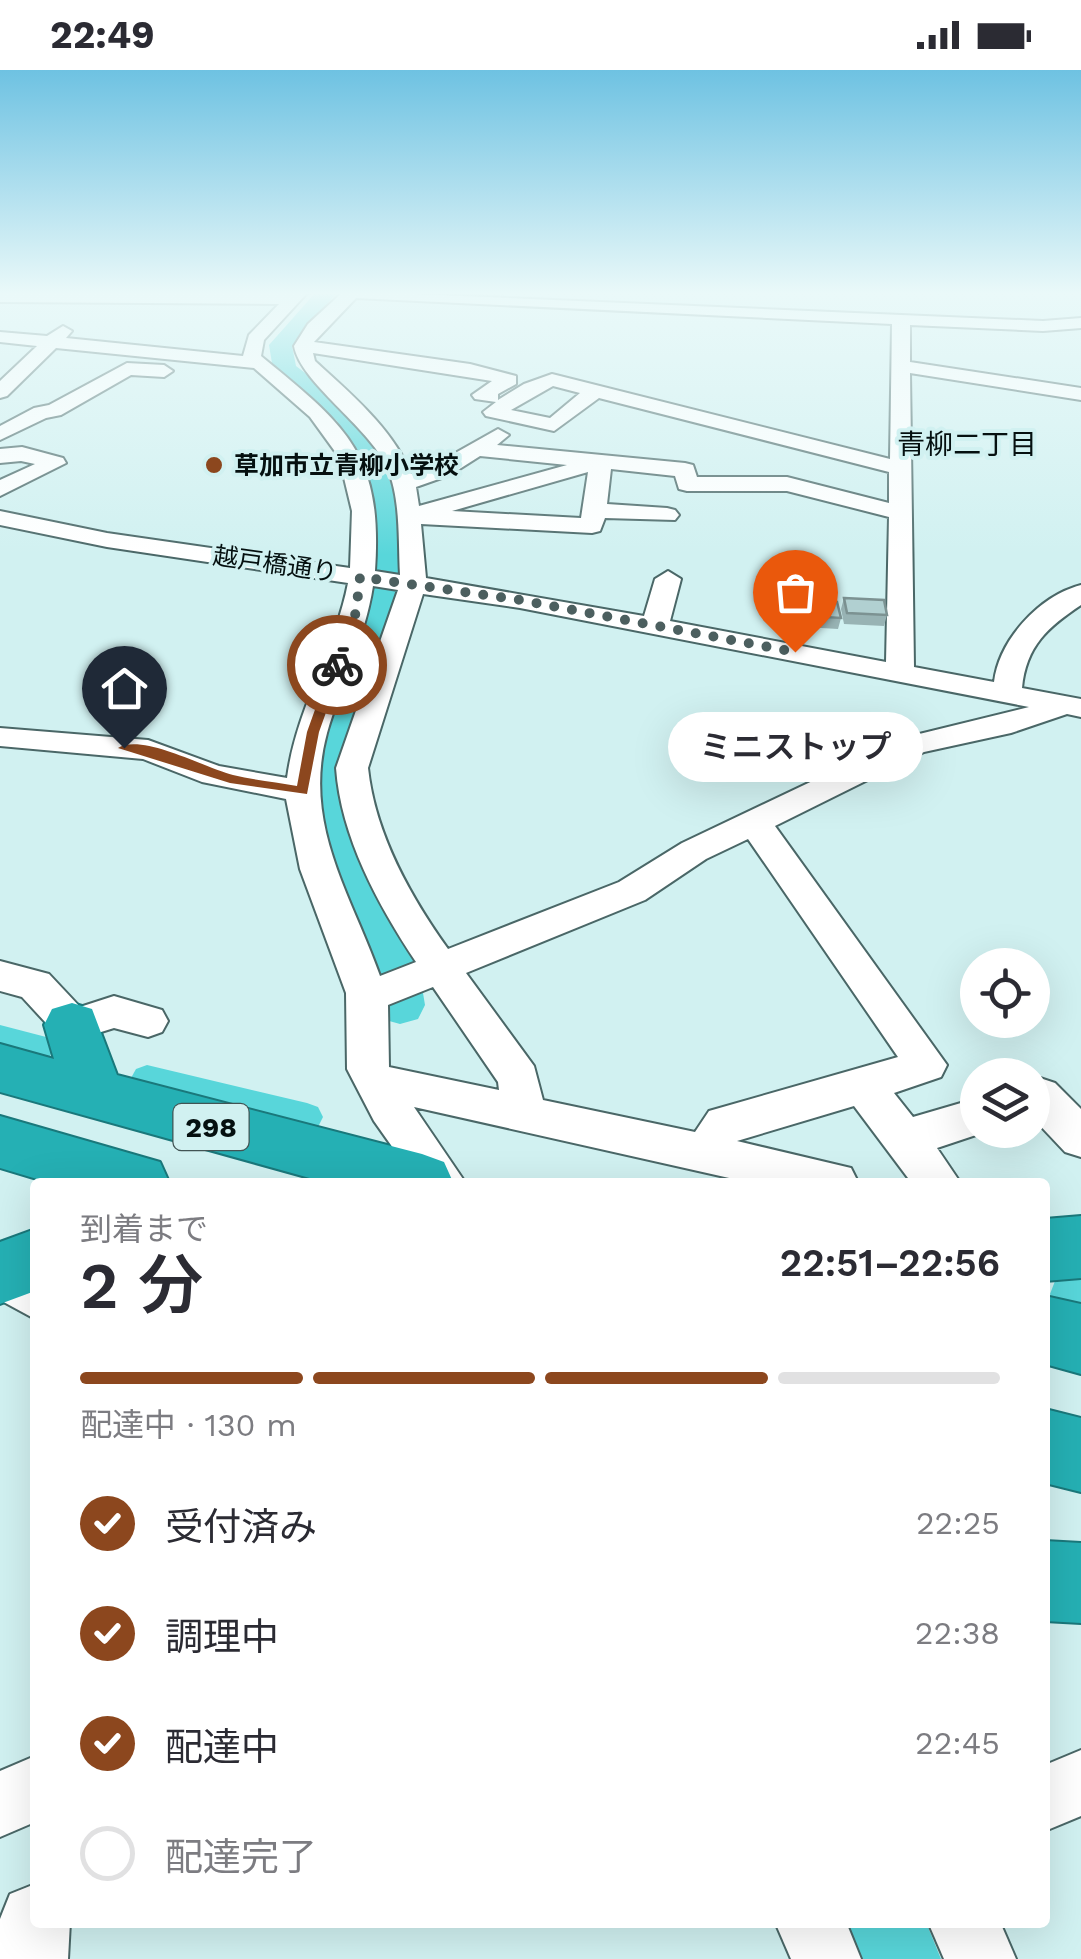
<!DOCTYPE html>
<html lang="ja">
<meta charset="utf-8">
<style>
:root{--surface:#fff;--page:#f7f7f7;--text:#2b2b33;--muted:#7c7c81;--line:#e1e1e2;--accent:#8c471e}
body{margin:0;font-family:"Work Sans","Noto Sans JP",sans-serif;background:var(--page);color:var(--text);height:100vh;display:flex;flex-direction:column;font-size:38px;white-space:nowrap}
*{box-sizing:border-box;margin:0}
p{font-size:32px;color:var(--muted)}
.icon{flex:none;width:55px;height:55px;fill:none;stroke:currentColor;stroke-width:2;stroke-linecap:round;stroke-linejoin:round}
.map{position:relative;flex:1;overflow:hidden}
.side{position:absolute;left:30px;top:1108px;width:1020px;height:750px;display:flex;flex-direction:column;background:var(--surface);border-radius:10px;box-shadow:0 10px 40px #0002}
.side>*{flex:none}
.tools{position:absolute;left:960px;top:878px;display:grid;gap:20px}
.tools a{display:grid;place-items:center;width:90px;height:90px;border-radius:50%;background:var(--surface);box-shadow:0 10px 40px #0002;font-size:50px}
.pin{position:absolute;display:grid;place-items:center;width:85px;height:85px;color:#fff;margin:-102px -42px;border-radius:50% 50% 50% 0;rotate:-45deg;box-shadow:0 0 10px #0007}
.pin .icon{rotate:45deg}
.courier{position:absolute;display:grid;place-items:center;width:100px;height:100px;margin:-50px;border:8px solid #8c471e;border-radius:50%;background:#fff;color:#222;box-shadow:0 2px 12px #0007}
.bubble{position:absolute;height:70px;border-radius:35px;background:var(--surface);box-shadow:0 10px 40px #0002;font-size:32px;font-weight:600;line-height:70px;text-align:center}
.headline em{font-style:normal;font-weight:600}
.headline div{display:flex;flex-direction:column-reverse}
.headline{display:flex;align-items:center;justify-content:space-between;height:170px;padding:0 50px}
h1{font-size:65px;font-weight:600;line-height:75px}
.bar{display:grid;grid-template-columns:repeat(4,1fr);gap:15px 10px;align-content:center;height:120px;padding:0 50px}
.bar i{height:12px;border-radius:8px;background:var(--line)}
.bar .active{background:var(--accent)}
.bar p{grid-column:span 4}
ol{padding:0 50px;list-style:none}
li{display:flex;align-items:center;gap:30px;height:110px}
li p{margin-inline-start:auto}
li .icon{padding:10px;border-radius:50%;background:var(--accent);color:#fff;stroke-width:4}
li:last-child{color:var(--muted)}
li i{width:55px;height:55px;border:5px solid var(--line);border-radius:50%}
.status{display:flex;justify-content:space-between;align-items:center;height:70px;padding:0 50px;background:var(--surface);direction:ltr}
.status svg{height:28px;fill:currentColor}
.map>svg:first-child{display:block}
.lines{fill:none;stroke-linecap:round;stroke-linejoin:round}
.canal{fill:#58d6da;fill-rule:evenodd}
.river{fill:#58d6da;fill-rule:evenodd}
.minor-casing{stroke:#4a6767;stroke-width:4}
.highway-casing{stroke:#1a787b;stroke-width:4}
.minor{fill:#fff;fill-rule:evenodd}
.highway{fill:#25b0b4;fill-rule:evenodd}
.wall{fill:#98b3b4}
.building{fill:#b1d0d1;stroke:#7c9292;stroke-width:2.5}
.route{fill:#8c471e}
.done{stroke:#4c5f5f;stroke-width:10;stroke-dasharray:0 18}
.poi-dot{fill:#8c471e;stroke:#d1f1f1;stroke-width:4}
.labels{text-anchor:middle;dominant-baseline:central;stroke-width:8;stroke-linejoin:round;paint-order:stroke}
.far-poi-label{font-size:25px;font-weight:bold;fill:#051010;stroke:#d1f1f1;text-anchor:start}
.far-street-label{font-size:25px;fill:#051010;stroke:#d1f1f1}
.far-neighbourhood-label{font-size:28px;fill:#051010;stroke:#d1f1f1}
.shield{fill:#d1f1f1;stroke:#425454;stroke-width:2.5}
.shield-label{font-size:28px;font-weight:bold;fill:#051010}
</style>
<div class="status"><b>22:49</b><svg viewBox="0 0 49 12"><path d="M0 12V9h3v3zM5 12V6h3v6zM10 12V3h3v9zM15 12V0h3v12zM26 1h20v11H26zM47 4h2v5h-2z"/></svg></div>
<div class="map">
<svg width="1081" height="1889" viewBox="0 0 1081 1889">
<rect width="100%" height="100%" fill="#d1f1f1"/>
<g class="lines">
<g class="canal">
<path d="M0,955l50,13 4,9 -4,9 -11,3 -39,-10z"/>
<path d="M147,995l160,38 11,4 5,10 -5,10 -11,4 -160,-40 -11,-4 -5,-9 5,-9z"/>
<path d="M1068,1206l13,3v36l-26,-8 -5,-13 5,-13z"/>
</g>
<g class="river">
<path d="M317,221h21l-46,55 4,20 61,46 38,80 11,78 -45,126 -15,116 72,151 7,42 -7,14 -18,5 -18,-5 -7,-14 -5,-42 -66,-151 21,-116 49,-126 -7,-78 -30,-71 -64,-52 -4,-24z"/>
<path d="M836,1852h90l15,37h-90z"/>
</g>
<defs>
<g id="minor">
<path d="M292,221h17l-45,49 -3,16c85,70 122,97 114,215l25,4c-2,-35 1,-76 -13,-108 -19,-41 -87,-85 -93,-121l14,-22 36,-33 699,30 38,-3v10l-38,3 -133,-6v37l171,26v12l-171,-27 4,294 80,15c5,-42 45,-86 87,-97v20c-33,22 -55,41 -59,83l59,11v18l-14,-3 -56,19 -87,19 -149,74 172,239 -6,12 -47,16 19,24 65,-19v32h13l-54,18 23,34h-49l-57,-76 -117,35 114,27 7,14h-111l-333,-75 51,75h-48l-43,-61 -27,-52 -1,-76 -46,-124 -14,-70 -84,-17 -59,-23 -143,-13v-18l148,12 71,26 68,12c9,-69 48,-128 61,-195l-241,-36 -107,-22v-14l107,22 243,35 2,-57 -13,-54 -29,-40 -56,-49 -198,-20 -49,48 -7,2v-17l37,-35 -37,-4v-10l47,4 16,-10 9,5 -6,7 177,18 6,-21 30,-31 -279,-2v-10zM356,228l536,26 -2,135 -338,-85 -28,10 -26,16v-6l18,-10v-8l-46,-12 -156,-22zM313,283l179,28 -20,14 3,4 21,3 -13,10 3,4 68,15 45,-33 290,74v31l-102,-26h-90l-4,-12 -8,-2 -188,-18 12,-10 -11,-6 -64,36 -23,9c-17,-44 -62,-82 -96,-113zM553,316l27,7 -30,25 -39,-8zM480,386l87,9 -148,41 -3,-19 34,-12zM611,399l64,7 4,13 8,2h100l102,26 -3,145 -216,-41 11,-42 -13,-8 -13,8 -11,37 -218,-38 -5,-54 171,9 8,-2 5,-13 70,2 4,-5 -4,-5 -8,-2 -60,-4zM588,402l-7,46 -129,-7zM373,516l25,4 -62,178c5,69 42,137 80,194l-36,14c-29,-82 -78,-152 -53,-243 14,-49 38,-95 46,-147zM423,524l97,14 509,99 -126,31 -221,105 -63,39 -171,67c-38,-53 -73,-115 -80,-181zM748,769l150,218 -189,54 -14,21 -152,-32 -9,-34 -68,-93 179,-73 61,-41zM433,917l65,95 1,8 -110,-23 -1,-62z"/>
<path d="M127,293l37,2 9,6 -9,6 -33,-2 -70,40 -15,3 -46,22v-14l34,-18 15,-3z"/>
<path d="M22,377l41,11 3,5 -66,33v-16l35,-16 -14,-3 -21,2v-14z"/>
<path d="M0,891l49,13 31,33 34,-11 48,14 6,11 -6,11 -14,5 -34,-9 -42,13 -14,-5 -36,-39 -22,-6z"/>
<path d="M1040,1008l15,5 26,26v48l-16,-5 -33,-35v-36z"/>
<path d="M0,1180l35,18v51l-35,-19z"/>
<path d="M1081,1680v66l-36,15v-66z"/>
<path d="M35,1686v66l-35,15v-66z"/>
<path d="M35,1814v38h35l-2,37h-68v-40l10,-25z"/>
<path d="M775,1852h71l15,37h-70z"/>
<path d="M928,1852h72l16,37h-72z"/>
</g>
<g id="highway">
<path d="M72,933l20,6 25,66 305,79 22,8 9,20h-129l-324,-90v-48l54,15 -10,-34 8,-16z"/>
<path d="M0,1046l160,46 9,20h-122l-47,-14z"/>
<path d="M1081,1146v62l-36,3v-62z"/>
<path d="M35,1159v62l-35,13v-62z"/>
<path d="M1045,1226l36,8v70l-36,-10z"/>
<path d="M1045,1339l36,9v74l-36,-9z"/>
<path d="M1045,1471l36,2v80l-36,-2z"/>
</g>
</defs>
<use href="#minor" class="minor-casing"/>
<use href="#highway" class="highway-casing"/>
<use href="#minor" class="minor"/>
<use href="#highway" class="highway"/>
</g>
<g class="wall">
<path d="M844,528l43,17 -3,11 -40,-2 -3,-15z"/>
<path d="M788,529l53,19 -3,11 -50,-3 -2,-16z"/>
</g>
<g class="building">
<path d="M844,528l40,2 3,15 -40,-2z"/>
<path d="M788,529l49,3 4,16 -50,-3z"/>
</g>
<linearGradient id="sky" x2="0" y2="1"><stop stop-color="#6ec2e2"/><stop offset="0.46" stop-color="#eaf9f9"/><stop offset="1" stop-color="#eaf9f9" stop-opacity="0"/></linearGradient>
<rect width="1081" height="485" fill="url(#sky)"/>
<path class="route" d="M337,591l6,4 -24,67 -12,62 -77,-11 -112,-35c24,-15 87,20 115,27 21,5 43,7 64,11l10,-54 24,-67z"/>
<g class="lines">
<path class="done" d="M337,595l19,-53 4,-35 160,23 275,52"/>
</g>
<circle class="poi-dot" cx="214" cy="395" r="10"/>
<g class="labels">
<g class="far-poi-label">
<text x="234" y="395">草加市立青柳小学校</text>
</g>
<g class="far-street-label">
<text transform="translate(275 494) rotate(8)">越戸橋通り</text>
</g>
<g class="far-neighbourhood-label">
<text x="967" y="374">青柳二丁目</text>
</g>
<rect class="shield" x="173.5" y="1034" width="75" height="46" rx="8"/>
<g class="shield-label">
<text x="211" y="1057">298</text>
</g>
</g>
</svg>
<div class="tools">
<a><svg class="icon" aria-label="locate" viewBox="0 0 24 24"><circle cx="12" cy="12" r="6"/><path d="M12 2v4M12 18v4M2 12h4M18 12h4"/></svg></a>
<a><svg class="icon" aria-label="layers" viewBox="0 0 24 24"><path d="M12 4l9 5-9 5-9-5zM3 14l9 5 9-5"/></svg></a>
</div>
<div class="pin" style="left:795px;top:582px;background:#ea580c"><svg class="icon" aria-label="bag" viewBox="0 0 24 24"><path d="M5 8h14l-1 12H6zM9 8a3 3 0 0 1 6 0"/></svg></div>
<div class="pin" style="left:124px;top:678px;background:#1f2937"><svg class="icon" aria-label="home" viewBox="0 0 24 24"><path d="M3 11l9-7 9 7M6 9v11h12V9"/></svg></div>
<div class="courier" style="left:337px;top:595px"><svg class="icon" aria-label="bike" viewBox="0 0 24 24"><circle cx="6" cy="16" r="4"/><circle cx="18" cy="16" r="4"/><path d="M6 16l4-8h5l3 8M10 8l3 8H6M13 5h3"/></svg></div>
<div class="bubble" style="left:668px;top:642px;width:255px">ミニストップ</div>
<section class="side">
<div class="headline"><div><h1>2 分</h1><p>到着まで</p></div><em>22:51–22:56</em></div>
<div class="bar"><i class="active"></i><i class="active"></i><i class="active"></i><i></i><p>配達中 · 130 m</p></div>
<ol>
<li><svg class="icon" aria-label="check" viewBox="0 0 24 24"><path d="M5 12l5 5 9-10"/></svg>受付済み<p>22:25</p></li>
<li><svg class="icon" aria-label="check" viewBox="0 0 24 24"><path d="M5 12l5 5 9-10"/></svg>調理中<p>22:38</p></li>
<li><svg class="icon" aria-label="check" viewBox="0 0 24 24"><path d="M5 12l5 5 9-10"/></svg>配達中<p>22:45</p></li>
<li><i></i>配達完了</li>
</ol>
</section>
</div>
